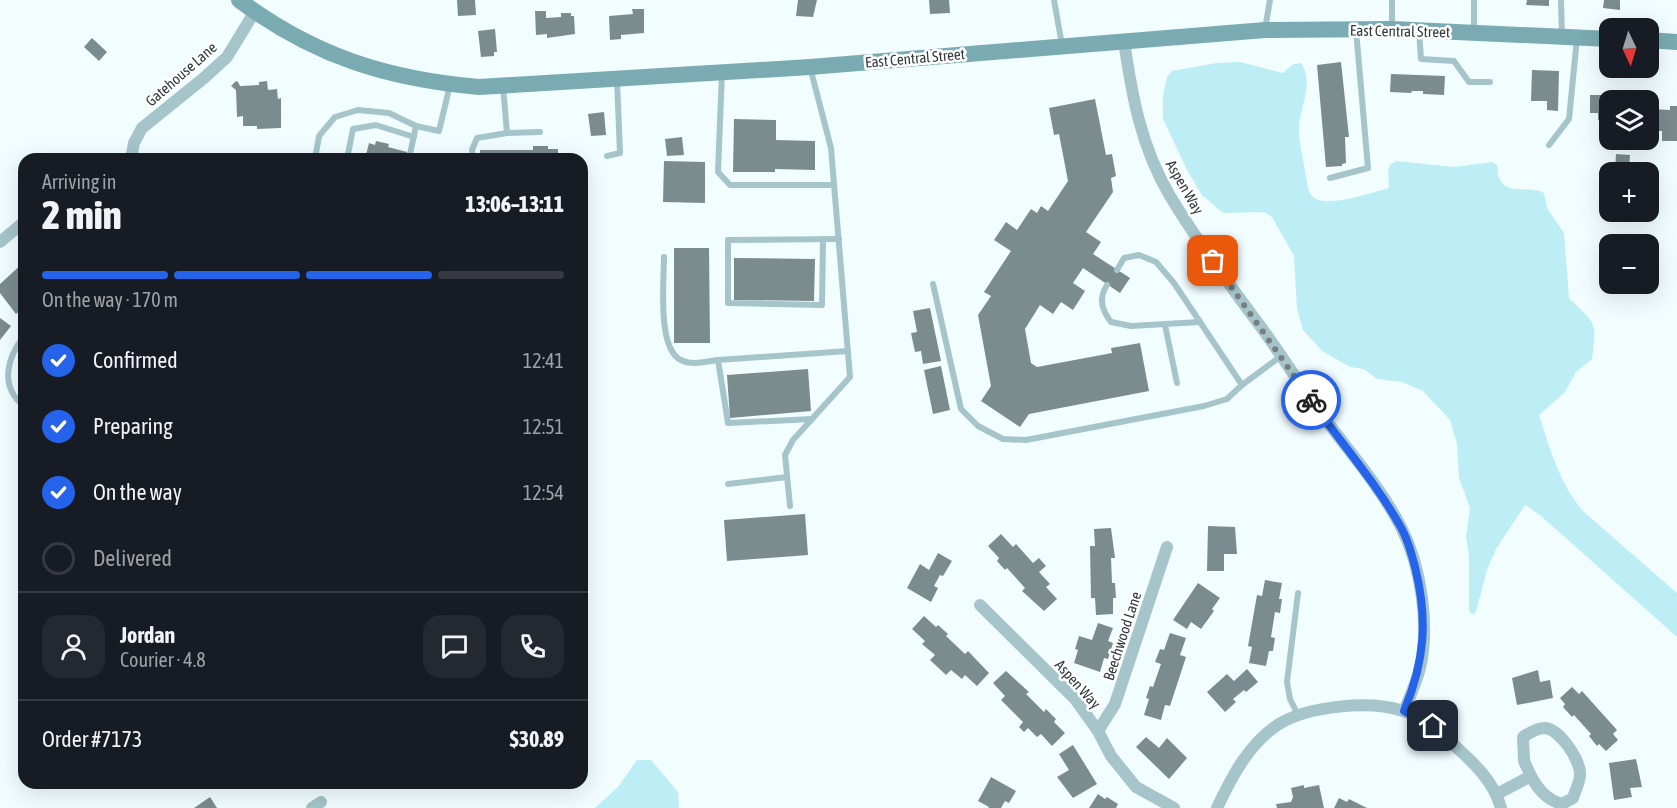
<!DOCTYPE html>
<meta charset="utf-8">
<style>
:root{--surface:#171b24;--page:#242831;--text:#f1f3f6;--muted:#9ea1a6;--line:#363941;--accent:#2563eb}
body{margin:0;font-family:"Asap Condensed",sans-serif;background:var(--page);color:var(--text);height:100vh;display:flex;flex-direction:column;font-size:22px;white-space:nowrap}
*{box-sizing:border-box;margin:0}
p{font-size:20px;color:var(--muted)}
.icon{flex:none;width:33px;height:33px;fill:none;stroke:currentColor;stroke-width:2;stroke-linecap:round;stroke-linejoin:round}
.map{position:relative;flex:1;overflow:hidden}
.sheet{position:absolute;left:18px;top:153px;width:570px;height:636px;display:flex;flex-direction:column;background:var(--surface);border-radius:18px;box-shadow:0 6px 24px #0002}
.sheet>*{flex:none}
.needle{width:39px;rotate:176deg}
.fabs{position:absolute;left:1599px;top:18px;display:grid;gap:12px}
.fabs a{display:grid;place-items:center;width:60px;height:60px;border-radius:12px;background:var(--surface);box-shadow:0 6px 24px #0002;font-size:30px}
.pin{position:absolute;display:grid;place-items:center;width:51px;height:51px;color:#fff;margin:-26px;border-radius:12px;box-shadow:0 3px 9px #0006}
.courier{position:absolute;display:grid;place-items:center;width:60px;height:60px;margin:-30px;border:4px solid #2563eb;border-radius:50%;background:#fff;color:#222;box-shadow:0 2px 8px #0007}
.summary em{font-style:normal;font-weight:800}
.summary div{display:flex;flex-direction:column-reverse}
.summary{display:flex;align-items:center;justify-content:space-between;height:102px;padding:0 24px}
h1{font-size:39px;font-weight:800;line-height:45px}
.bar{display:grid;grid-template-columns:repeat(4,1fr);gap:9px 6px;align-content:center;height:72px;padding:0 24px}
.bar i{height:8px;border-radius:4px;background:var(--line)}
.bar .active{background:var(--accent)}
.bar p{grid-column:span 4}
.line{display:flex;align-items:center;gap:15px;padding:0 24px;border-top:2px solid var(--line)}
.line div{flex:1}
.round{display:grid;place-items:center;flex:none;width:63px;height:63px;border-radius:18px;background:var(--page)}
ol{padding:0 24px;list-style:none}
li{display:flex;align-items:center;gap:18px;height:66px}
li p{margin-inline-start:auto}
li .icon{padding:6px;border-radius:50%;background:var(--accent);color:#fff;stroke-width:4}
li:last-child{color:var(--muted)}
li i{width:33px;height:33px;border:3px solid var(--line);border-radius:50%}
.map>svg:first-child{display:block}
.green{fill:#bdeef6}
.building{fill:#7b8c8e}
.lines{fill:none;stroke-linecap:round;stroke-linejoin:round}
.service{stroke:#a5c5ca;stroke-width:6}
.minor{stroke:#a5c5ca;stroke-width:12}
.secondary{stroke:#7aabb2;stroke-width:16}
.done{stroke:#757e80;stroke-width:6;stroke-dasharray:0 10.8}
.route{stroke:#2563eb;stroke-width:8}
.labels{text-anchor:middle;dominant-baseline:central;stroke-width:5;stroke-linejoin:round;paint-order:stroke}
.street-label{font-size:15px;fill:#323a3b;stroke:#fff}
</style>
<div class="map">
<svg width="1677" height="808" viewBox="0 0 1677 808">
<rect width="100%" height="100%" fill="#f2fdff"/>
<g class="green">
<path d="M1240,62l43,11 10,-9 8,-1c13,17 0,44 -2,62 -1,16 4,32 6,46 2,8 2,21 8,26 13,12 60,-5 76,-9l-1,-17 2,-6 6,-4 58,6 38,-5 5,3c1,3 1,7 1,10 7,23 31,9 46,18l3,15 17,25 5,65c27,27 28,22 23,61l-16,13 -11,20 -26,23c11,34 21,70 45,97l93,81v44l-137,-122 -15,-10 -29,44 -9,21 -11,42 -3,3 -4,-4v-55l-3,-19 4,-29 -11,-30 -2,-34 -7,-24 -27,-29 -21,-9 -25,-3 -13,-10 -14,-2 -28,-16 -19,-21 -6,-21 -3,-53 -22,-39 -8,-5 -41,1 -21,-18 -14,-23 -25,-53v-23l4,-19 5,-6 45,-8z"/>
<path d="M637,760h14l27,32 1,16h-84l23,-21z"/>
</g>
<g class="building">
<path d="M457,0h18l1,15 -18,1z"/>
<path d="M798,0h19l-4,17 -17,-1z"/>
<path d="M929,0h20l1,13 -20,1z"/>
<path d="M1527,0h22v6l-23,-1z"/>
<path d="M1604,0h16v10l-17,-2z"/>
<path d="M632,9h12v24l-23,2v4l-11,1 -1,-24 24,-2z"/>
<path d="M535,11h11v7l15,-1v-4h10v3h3l1,18 -28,4v-4l-11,1z"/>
<path d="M495,29l2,23h-3v4l-13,1 -3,-26z"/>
<path d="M92,38l15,14 -8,9 -15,-14z"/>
<path d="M1341,62l8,75h-4l1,26 -4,1v2l-16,1 -9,-102z"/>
<path d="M1532,70l27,1 -1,40 -11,-1v-9h-16z"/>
<path d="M1391,74l54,2 -1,19 -21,-1v-3h-11l-1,2 -21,-1z"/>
<path d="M236,81l2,1 2,4 19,-1v-3l8,-1 1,9 9,-1 1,10 3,-1v30l-24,1v-3h-14v-10l-6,1 -1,-27 -5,-4z"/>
<path d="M1605,92h5v4h10v4h-10v20h-12v-7h-8v-18h15z"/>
<path d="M1095,99l11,56 6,-1 4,22 -5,2 2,14 -27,40 15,10 -8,12 37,24 -10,15 -37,-25 -10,15 12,8 -12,19 -12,-8 -8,12 -13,-9 -15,24 6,34 6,4 75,-14 -1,-5 29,-5 9,48 -120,23 -9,13 -39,-26 10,-15 -13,-71 13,-19 -7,-4 27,-41 -17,-11 12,-18 11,8 14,-21 6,4 4,-7 7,5 20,-30 -9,-47 -5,1 -5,-27z"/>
<path d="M1670,106h7v35h-15v-10h-14v-22l22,1z"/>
<path d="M604,112l2,23 -15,1 -3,-22z"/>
<path d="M734,119l42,1v20l39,1v29l-40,-1v3h-42z"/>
<path d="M682,137l2,18 -17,1 -2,-17z"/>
<path d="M376,141l13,3 -1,3 19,5 -2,7h-40l4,-16 6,2z"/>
<path d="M533,146h15v3h10v10h-78v-9h53z"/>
<path d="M1616,154l14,1 -1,16h-14z"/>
<path d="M664,161l41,1v41l-42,-1z"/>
<path d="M674,248h35l1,95h-36z"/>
<path d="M734,258l81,1 -1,42 -80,-1z"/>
<path d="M24,262v46l-8,6 -16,-21v-9z"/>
<path d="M930,308l11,53 -18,3 -2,-13 -6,1 -4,-19 6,-1 -4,-21z"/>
<path d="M0,318l11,8 -11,14z"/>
<path d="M941,366l9,44 -17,4 -9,-44z"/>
<path d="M808,369l3,42 -81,7 -3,-43z"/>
<path d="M805,514l3,41 -81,6 -3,-41z"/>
<path d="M1208,526l27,1 2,27h-13v17h-17z"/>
<path d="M1111,528l4,30h-4l1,25h3l1,15h-3v16l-17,1 -1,-17h-4l-1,-52h5l-1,-17z"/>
<path d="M1001,534l12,13 3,-3 17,19 6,-5 7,8 -7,6 11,12 -4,3 11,12 -13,12 -22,-20 3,-3 -18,-20 -2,2 -8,-9 2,-3 -11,-12z"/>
<path d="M938,553l14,8 -9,15 -3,-1 -6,11 4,2 -7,14 -24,-14 13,-24 9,6z"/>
<path d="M1265,580l17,3 -3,16h3l-2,14 -5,-1 -4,25 4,1 -2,13h-4l-3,15 -17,-3 3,-16 -4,-1 9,-51 5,1z"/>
<path d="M1198,583l22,15 -8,11 2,2 -13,18 -10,-7 -4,7 -14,-9z"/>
<path d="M924,616l12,11 2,-2 10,9 -2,2 19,18 3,-3 21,22 -12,13 -12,-11 -3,4 -11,-9 -5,5 -16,-15 5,-5 -13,-11 3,-3 -13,-12z"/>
<path d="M1098,623l15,5 -5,13 5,2 -5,16 -4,-1 -4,14 -26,-9 4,-13 -3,-1 4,-13 13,4z"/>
<path d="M1170,633l16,5 -6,17 6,2 -16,49 -5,-1 -4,15 -17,-5 5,-16 -3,-1 4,-12 3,1 8,-23 -6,-2 5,-13 4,1z"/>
<path d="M1247,669l11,13 -12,10 -2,-2 -11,9 3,3 -11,10 -18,-20 20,-18 7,7z"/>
<path d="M1538,670l2,12 10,-2 3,18 -36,7 -5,-27z"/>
<path d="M1006,671l23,21 -3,2 18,18 2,-3 10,10 -2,3 11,11 -13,13 -11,-12 -4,3 -9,-9 -4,4 -5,-5 4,-5 -22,-22 4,-4 -12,-13z"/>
<path d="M1572,687l7,7 3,-3 35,39 -4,4 5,6 -12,11 -7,-7 -2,2 -8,-10 2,-2 -17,-19 -2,2 -9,-10 2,-3 -5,-6z"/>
<path d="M1146,737l13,11 8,-10 20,20 -18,21 -33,-32z"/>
<path d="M1073,745l24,39 -24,14 -16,-21 12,-7 -10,-16z"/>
<path d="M1636,759l6,28 -12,1 2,9 -18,3 -5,-37z"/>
<path d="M991,777l25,14 -7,12 -4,-2 -4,7h-13l1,-1 -11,-6z"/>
<path d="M1304,785v3l15,-3 5,23h-47l-1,-4 15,-2 2,-5 -2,-9z"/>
<path d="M1098,794l7,5 2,-2 11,7 -2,4h-27z"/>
<path d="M210,797l7,11h-23z"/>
<path d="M1339,798l8,4 2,-3 18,9h-33z"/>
</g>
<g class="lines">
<g class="service">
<path d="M1054,0l8,45"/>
<path d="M1392,0v29"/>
<path d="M1561,0l1,36"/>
<path d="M1265,29l5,-29"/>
<path d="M1419,31l2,28 33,2 15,21h21"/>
<path d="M1474,32v-32"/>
<path d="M722,72l-4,100 12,13h104"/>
<path d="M503,86l4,47 33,-1"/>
<path d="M1549,145l20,-26 8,-81"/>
<path d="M607,156l13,-3 -3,-73"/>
<path d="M315,159l4,-23 16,-19 23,-7 31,3 27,13 23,5 11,-46"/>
<path d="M347,159l6,-30 23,-4 38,12"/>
<path d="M409,159l7,-33"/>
<path d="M473,159l-1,-9 5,-12 30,-5"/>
<path d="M1330,178l38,-10 -12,-138"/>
<path d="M823,239l-1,66 -94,-2v-63l111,-1"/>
<path d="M664,257c0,24 -7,92 17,103 11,6 26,1 37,0"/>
<path d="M1117,270l7,-12 15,-3 17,7 18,21 68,102"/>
<path d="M933,284l28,125 17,17 25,13 23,1 178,-34 23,-7 15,-14 39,-29"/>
<path d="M1107,285c-9,14 -5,25 4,37l20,4 69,-4"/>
<path d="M1165,325l12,58"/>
<path d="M24,336c-18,23 -24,51 0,70"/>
<path d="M812,419l-84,4 -10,-63 130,-9"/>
<path d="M728,484l59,-7"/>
<path d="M790,506l-5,-51 8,-15 57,-63 -19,-229 -21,-81"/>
<path d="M1298,715l-8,-16 -3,-17 11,-89"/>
</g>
<g class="minor">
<path d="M1124,41c8,55 17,106 46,155 26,43 55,83 85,123 22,29 41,60 62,89 28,39 62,76 84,119 20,39 29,98 19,141 -4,15 -10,29 -16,43"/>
<path d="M131,159l3,-16 8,-15 62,-50 23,-21 28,-46"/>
<path d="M0,242l24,-20"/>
<path d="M980,605l95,94 23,32 13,25 25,31 38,21"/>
<path d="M1098,731l17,-27 52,-157"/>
<path d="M1497,794l34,-18 -7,-15 -1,-24c6,-4 14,-9 22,-9 15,1 36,33 35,47 0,7 -5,16 -7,23l-11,6c-15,-4 -24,-14 -31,-28"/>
<path d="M312,808l9,-6"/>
<path d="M1217,808c14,-30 32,-65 62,-84 30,-18 90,-24 124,-13 21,6 37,22 53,36 19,17 38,35 45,61"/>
</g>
<g class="secondary">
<path d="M239,0c75,56 148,79 240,87l331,-20 455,-37 127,-1 218,10"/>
<path d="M1648,40l29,2"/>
</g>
</g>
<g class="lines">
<path class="done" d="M1213,261l98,139"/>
<path class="route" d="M1311,400c29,42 63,80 88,124 8,13 12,28 16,43 13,52 10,94 -11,144l29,15"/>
</g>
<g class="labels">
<g class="street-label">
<text transform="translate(1400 31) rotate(1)">East Central Street</text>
<text transform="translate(915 58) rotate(-5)">East Central Street</text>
<text transform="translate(181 74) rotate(-41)">Gatehouse Lane</text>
<text transform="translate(1185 187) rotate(60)">Aspen Way</text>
<text transform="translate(1122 636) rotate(-72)">Beechwood Lane</text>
<text transform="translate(1078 684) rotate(48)">Aspen Way</text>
</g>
</g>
</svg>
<div class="fabs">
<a><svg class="needle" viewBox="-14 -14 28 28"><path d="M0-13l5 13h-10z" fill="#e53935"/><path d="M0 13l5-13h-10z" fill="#9ea1a6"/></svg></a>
<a><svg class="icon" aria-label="layers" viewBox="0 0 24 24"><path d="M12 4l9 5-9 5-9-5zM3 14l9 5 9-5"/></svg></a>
<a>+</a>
<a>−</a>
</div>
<div class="pin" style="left:1213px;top:261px;background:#ea580c"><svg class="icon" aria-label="bag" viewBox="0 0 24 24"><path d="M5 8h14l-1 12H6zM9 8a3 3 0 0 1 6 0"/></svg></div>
<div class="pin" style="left:1433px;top:726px;background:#1f2937"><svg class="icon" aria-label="home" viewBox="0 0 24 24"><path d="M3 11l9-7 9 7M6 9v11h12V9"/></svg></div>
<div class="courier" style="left:1311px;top:400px"><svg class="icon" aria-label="bike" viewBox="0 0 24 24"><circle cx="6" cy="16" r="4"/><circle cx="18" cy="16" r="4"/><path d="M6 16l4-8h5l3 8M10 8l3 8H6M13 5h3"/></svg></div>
<section class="sheet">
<div class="summary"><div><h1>2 min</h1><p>Arriving in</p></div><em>13:06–13:11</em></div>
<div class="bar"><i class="active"></i><i class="active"></i><i class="active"></i><i></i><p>On the way · 170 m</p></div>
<ol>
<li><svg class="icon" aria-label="check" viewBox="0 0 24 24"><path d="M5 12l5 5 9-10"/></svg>Confirmed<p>12:41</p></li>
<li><svg class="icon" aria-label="check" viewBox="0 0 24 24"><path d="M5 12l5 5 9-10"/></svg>Preparing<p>12:51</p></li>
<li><svg class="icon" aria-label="check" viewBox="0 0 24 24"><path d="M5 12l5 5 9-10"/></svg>On the way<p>12:54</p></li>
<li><i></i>Delivered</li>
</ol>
<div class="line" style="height:108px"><a class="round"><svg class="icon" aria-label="person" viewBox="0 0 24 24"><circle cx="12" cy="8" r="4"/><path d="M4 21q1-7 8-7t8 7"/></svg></a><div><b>Jordan</b><p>Courier · 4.8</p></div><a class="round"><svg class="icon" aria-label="chat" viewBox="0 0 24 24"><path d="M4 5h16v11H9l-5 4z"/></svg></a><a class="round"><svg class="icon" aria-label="phone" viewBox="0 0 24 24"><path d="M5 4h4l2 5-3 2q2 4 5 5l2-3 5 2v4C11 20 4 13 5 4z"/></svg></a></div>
<div class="line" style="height:78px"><div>Order #7173</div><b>$30.89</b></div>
</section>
</div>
